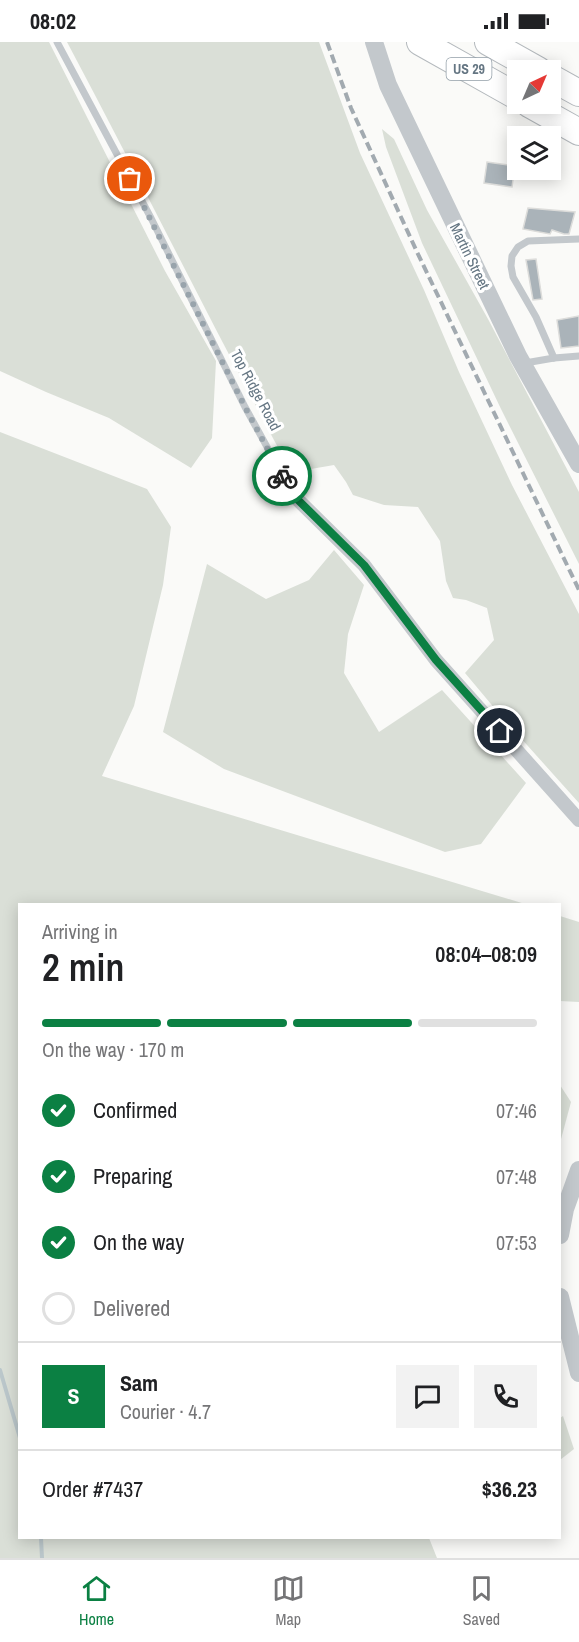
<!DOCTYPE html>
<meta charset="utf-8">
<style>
:root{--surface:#fff;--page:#f2f2f2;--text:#202124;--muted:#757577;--line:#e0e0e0;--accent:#0b8043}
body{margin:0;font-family:"Archivo Narrow",sans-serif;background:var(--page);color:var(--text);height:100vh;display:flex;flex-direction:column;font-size:22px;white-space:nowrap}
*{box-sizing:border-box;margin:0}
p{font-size:20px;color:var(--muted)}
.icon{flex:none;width:33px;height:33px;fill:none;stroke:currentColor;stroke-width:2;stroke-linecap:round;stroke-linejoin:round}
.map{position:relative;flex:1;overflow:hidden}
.sheet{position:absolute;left:18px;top:861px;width:543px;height:636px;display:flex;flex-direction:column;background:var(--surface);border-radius:0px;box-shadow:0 3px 15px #0003}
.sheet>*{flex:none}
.needle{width:39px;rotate:44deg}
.controls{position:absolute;left:507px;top:18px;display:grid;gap:12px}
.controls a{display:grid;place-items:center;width:54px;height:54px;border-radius:0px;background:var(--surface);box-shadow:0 3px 15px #0003;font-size:30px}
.pin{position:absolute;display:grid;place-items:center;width:51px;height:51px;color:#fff;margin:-26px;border:3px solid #fff;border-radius:50%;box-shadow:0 2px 6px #0007}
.courier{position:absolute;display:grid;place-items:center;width:60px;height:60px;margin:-30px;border:4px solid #0b8043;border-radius:50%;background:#fff;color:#222;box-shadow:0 2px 8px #0007}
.summary em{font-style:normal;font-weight:600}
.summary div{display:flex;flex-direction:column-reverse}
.summary{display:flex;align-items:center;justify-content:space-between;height:102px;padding:0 24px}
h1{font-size:39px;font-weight:600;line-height:45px}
.bar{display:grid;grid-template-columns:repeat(4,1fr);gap:9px 6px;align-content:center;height:72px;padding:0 24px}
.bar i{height:8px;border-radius:4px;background:var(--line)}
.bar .current{background:var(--accent)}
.bar p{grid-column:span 4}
.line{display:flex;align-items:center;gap:15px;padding:0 24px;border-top:2px solid var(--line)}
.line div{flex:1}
.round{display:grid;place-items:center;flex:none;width:63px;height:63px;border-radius:0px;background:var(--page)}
ol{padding:0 24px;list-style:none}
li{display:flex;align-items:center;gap:18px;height:66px}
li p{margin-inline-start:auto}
li .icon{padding:6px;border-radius:50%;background:var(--accent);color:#fff;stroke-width:4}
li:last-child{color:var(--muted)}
li i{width:33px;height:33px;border:3px solid var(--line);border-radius:50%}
.status{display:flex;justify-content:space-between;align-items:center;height:42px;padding:0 30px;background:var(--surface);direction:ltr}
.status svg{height:16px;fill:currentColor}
.dock{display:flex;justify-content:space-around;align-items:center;height:84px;border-top:2px solid var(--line);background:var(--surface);font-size:16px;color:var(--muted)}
.dock a{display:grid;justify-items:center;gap:3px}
.dock .current{color:var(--accent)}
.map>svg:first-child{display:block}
.green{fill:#dadfd7}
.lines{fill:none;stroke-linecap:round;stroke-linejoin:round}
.stream{stroke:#bbc7cb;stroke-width:4}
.building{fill:#aab3b9;stroke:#dcdcda;stroke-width:1.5}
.motorway-casing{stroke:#b4b9bd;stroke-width:28}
.service{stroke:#c3c8cc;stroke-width:7}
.minor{stroke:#c3c8cc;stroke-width:14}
.tertiary{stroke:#c3c8cc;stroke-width:18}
.motorway{stroke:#fff;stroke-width:26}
.rail{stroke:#a2aab0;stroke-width:4;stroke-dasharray:9 4.5;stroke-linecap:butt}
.done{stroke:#99a4ac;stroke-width:6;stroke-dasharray:0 10.8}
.route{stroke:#0b8043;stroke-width:8}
.labels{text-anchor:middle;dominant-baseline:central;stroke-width:6;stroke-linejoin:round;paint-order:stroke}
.shield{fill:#fff;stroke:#939fa8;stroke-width:1.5}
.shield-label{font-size:14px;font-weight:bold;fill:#657683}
.street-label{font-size:15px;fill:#657683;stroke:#fff}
</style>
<div class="status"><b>08:02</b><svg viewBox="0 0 49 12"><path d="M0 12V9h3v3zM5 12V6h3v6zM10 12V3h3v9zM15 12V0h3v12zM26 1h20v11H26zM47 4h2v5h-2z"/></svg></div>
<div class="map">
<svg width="579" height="1516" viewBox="0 0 579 1516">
<rect width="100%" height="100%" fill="#fafaf8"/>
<g class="green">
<path d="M0,0h49l116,229 51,90 -4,77 -21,30 -82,-50 -63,-26 -46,-21z"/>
<path d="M67,0h252l41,111 64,137 35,82 53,113 67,129v189l-78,-87 -36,-43 29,-33 -7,-32 -21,-8 -13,-2 -7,-17 -6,-40 -22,-34 -34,-2 -31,-10 -7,-13 -12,-17 -23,4 -22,-1c-76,-141 -147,-285 -222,-426z"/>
<path d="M382,87l12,10 33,71 61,109 91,173v72l-78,-155 -79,-166 -36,-96z"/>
<path d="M0,390l147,57 24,38 -8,58 -29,121 -32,70 423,128h-505v634h409l8,20h-437z"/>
<path d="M334,508l30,35 -16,49 -4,39 35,59 63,-42 84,93 -45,61 -36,8 -221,-83 -61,-37 44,-168 59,35 43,-19z"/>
<path d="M560,874l19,6v80l-19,-1z"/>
<path d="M560,1043l11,17 -11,41z"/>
<path d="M563,1374l11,33 -14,11v-42z"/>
</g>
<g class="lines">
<g class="stream">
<path d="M0,1328l20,68"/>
<path d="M41,1496l1,20"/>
</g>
</g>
<g class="building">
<path d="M487,120l28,4 -3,21 -28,-4z"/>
<path d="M528,166l47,4 -6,22h-5l-12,-4 -2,4 -27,-5z"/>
<path d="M536,217l6,40 -9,1 -7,-40z"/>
<path d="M579,274v30l-18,2 -4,-28z"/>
</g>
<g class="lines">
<defs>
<g id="motorway">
<path d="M420,0l98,55"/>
<path d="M488,0l50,28"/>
<path d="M550,35l29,16"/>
<path d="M529,62l50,28"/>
</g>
</defs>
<use href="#motorway" class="motorway-casing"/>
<g class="service">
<path d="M57,0l94,176 94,189 49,89"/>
<path d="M554,316l-18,-41 -23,-40 -2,-11 1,-10 6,-9 10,-6 51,-2"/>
<path d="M525,321l29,-5 25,-2"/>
</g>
<path class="minor" d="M294,454l70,69 72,95 143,160"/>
<g class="tertiary">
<path d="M374,0l14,43 130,271 61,108"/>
<path d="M560,1193l5,-26 14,-39"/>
<path d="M560,1255l19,76"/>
</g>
<use href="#motorway" class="motorway"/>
<path class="rail" d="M327,0l24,66 66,144 162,338"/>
</g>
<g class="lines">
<path class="done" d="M130,137l115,228 37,69"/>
<path class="route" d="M282,434l12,20 70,69 72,95 64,71"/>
</g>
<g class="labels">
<rect class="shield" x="446.5" y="16" width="45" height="22" rx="4.5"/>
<g class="shield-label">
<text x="469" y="27">US 29</text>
</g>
<g class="street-label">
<text transform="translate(470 214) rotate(64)">Martin Street</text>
<text transform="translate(256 348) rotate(62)">Top Ridge Road</text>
</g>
</g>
</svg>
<div class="controls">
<a><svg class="needle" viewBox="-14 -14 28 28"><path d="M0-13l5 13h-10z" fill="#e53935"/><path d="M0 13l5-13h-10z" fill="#757577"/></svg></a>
<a><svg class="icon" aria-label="layers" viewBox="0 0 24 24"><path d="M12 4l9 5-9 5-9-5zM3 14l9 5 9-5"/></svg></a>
</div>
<div class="pin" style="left:130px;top:137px;background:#ea580c"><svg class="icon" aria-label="bag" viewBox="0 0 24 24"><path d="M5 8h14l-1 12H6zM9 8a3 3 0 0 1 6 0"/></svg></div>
<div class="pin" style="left:500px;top:689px;background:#1f2937"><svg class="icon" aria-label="home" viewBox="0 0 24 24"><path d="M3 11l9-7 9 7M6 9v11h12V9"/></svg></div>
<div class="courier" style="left:282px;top:434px"><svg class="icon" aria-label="bike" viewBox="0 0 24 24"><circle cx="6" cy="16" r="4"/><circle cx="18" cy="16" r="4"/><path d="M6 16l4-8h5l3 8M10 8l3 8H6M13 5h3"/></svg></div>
<section class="sheet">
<div class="summary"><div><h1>2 min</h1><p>Arriving in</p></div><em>08:04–08:09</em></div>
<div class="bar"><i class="current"></i><i class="current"></i><i class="current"></i><i></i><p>On the way · 170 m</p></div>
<ol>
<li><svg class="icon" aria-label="check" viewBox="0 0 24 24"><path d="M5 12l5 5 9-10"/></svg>Confirmed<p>07:46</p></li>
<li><svg class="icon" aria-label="check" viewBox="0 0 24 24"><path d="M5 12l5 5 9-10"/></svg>Preparing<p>07:48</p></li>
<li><svg class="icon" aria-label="check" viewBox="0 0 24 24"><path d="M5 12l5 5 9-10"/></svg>On the way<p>07:53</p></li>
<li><i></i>Delivered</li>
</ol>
<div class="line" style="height:108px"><b class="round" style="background:var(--accent);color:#fff">S</b><div><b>Sam</b><p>Courier · 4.7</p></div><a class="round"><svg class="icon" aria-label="chat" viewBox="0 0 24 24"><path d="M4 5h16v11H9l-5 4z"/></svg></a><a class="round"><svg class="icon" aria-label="phone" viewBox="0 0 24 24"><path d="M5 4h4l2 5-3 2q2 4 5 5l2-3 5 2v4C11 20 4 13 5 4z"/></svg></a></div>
<div class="line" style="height:78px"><div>Order #7437</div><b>$36.23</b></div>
</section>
</div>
<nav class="dock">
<a class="current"><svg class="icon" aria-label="home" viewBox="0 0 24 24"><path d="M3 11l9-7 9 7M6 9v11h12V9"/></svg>Home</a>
<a><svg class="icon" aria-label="map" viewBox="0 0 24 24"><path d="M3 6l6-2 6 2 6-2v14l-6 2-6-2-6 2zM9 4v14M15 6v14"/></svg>Map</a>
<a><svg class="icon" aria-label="saved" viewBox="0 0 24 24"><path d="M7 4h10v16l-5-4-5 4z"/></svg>Saved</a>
</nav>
